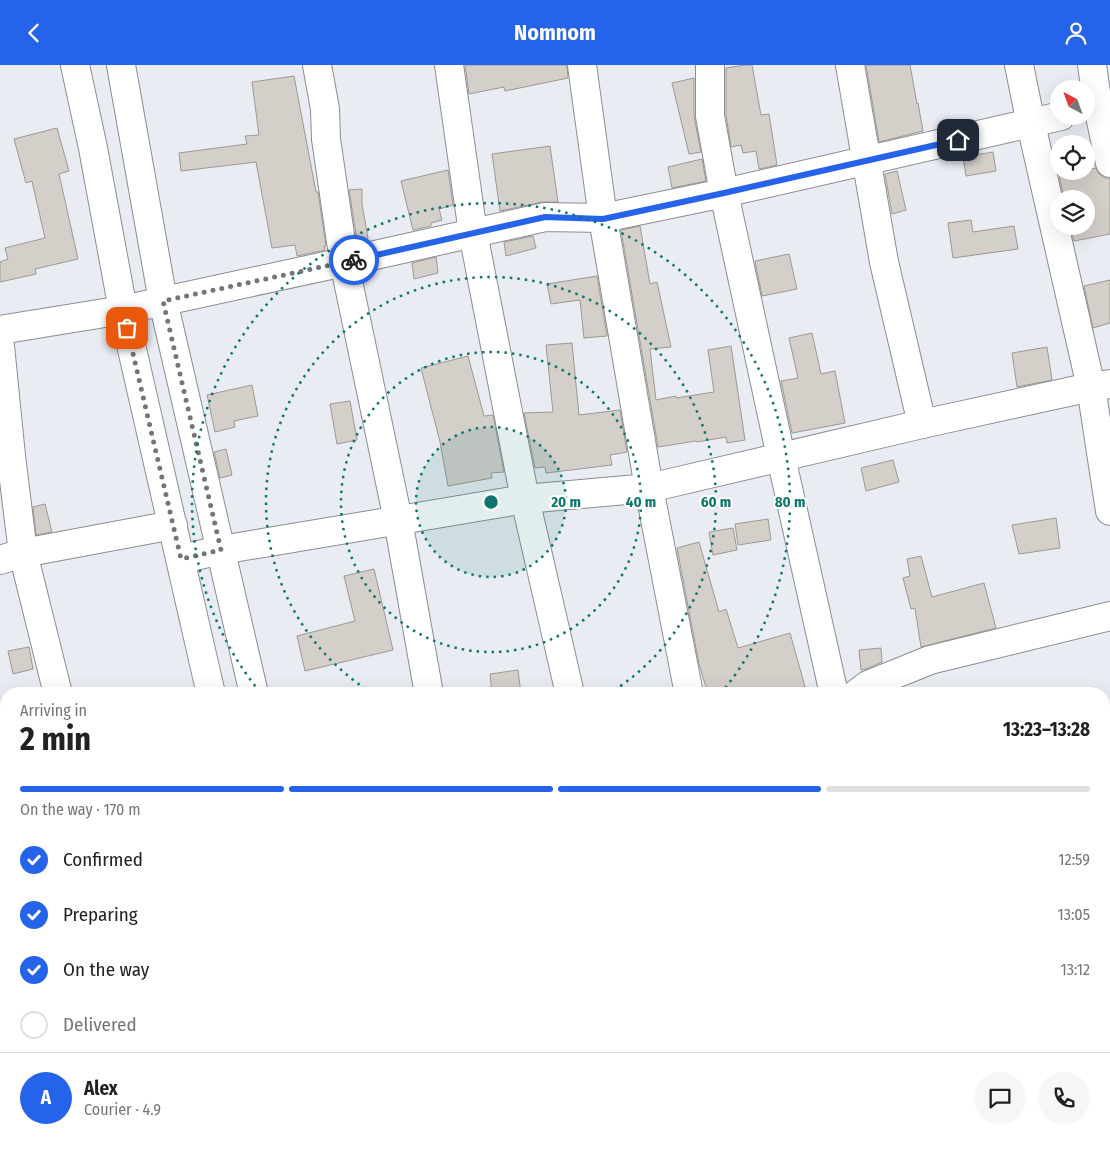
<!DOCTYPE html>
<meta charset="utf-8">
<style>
:root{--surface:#fff;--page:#f6f6f6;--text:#222;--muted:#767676;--line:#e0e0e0;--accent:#2563eb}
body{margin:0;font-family:"Fira Sans Condensed",sans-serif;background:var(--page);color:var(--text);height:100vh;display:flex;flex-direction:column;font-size:19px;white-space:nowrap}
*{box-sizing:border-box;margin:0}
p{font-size:16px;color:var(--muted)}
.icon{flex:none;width:28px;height:28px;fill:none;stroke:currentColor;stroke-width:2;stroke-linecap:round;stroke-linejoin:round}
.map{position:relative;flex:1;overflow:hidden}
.details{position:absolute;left:0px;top:622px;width:1110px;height:466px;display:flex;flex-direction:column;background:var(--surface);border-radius:20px 20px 0 0;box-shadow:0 5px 20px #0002}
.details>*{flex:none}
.needle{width:32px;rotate:319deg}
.tools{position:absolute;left:1050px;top:15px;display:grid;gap:10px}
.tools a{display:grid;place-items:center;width:45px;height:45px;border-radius:50%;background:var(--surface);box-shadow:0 5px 20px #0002;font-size:25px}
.pin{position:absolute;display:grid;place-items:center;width:42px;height:42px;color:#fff;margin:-21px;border-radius:10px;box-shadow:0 2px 8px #0006}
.courier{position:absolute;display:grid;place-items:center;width:50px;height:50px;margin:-25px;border:4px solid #2563eb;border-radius:50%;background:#fff;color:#222;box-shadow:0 1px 6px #0007}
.summary em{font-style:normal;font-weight:700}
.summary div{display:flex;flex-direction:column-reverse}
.summary{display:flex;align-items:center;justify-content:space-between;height:85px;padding:0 20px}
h1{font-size:32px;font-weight:700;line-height:38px}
.bar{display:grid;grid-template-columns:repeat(4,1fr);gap:8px 5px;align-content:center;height:60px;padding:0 20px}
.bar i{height:6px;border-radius:4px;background:var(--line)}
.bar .selected{background:var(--accent)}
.bar p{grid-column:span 4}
.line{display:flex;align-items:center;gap:12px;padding:0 20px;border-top:1px solid var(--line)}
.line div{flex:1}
.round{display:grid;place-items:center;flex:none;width:52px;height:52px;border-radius:26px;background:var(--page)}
ol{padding:0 20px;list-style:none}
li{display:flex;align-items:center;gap:15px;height:55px}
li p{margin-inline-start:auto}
li .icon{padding:5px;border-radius:50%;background:var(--accent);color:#fff;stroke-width:4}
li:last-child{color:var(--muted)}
li i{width:28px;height:28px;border:2px solid var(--line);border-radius:50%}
header{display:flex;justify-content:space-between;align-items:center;height:65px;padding:0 20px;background:var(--accent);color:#fff;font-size:22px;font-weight:700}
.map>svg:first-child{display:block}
.building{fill:#d5cfca;stroke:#9d9893}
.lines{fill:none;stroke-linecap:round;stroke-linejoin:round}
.street-casing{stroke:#8a8d92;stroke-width:30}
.secondary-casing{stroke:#8a8d92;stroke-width:30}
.street{stroke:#fff;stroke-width:28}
.secondary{stroke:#f4ded8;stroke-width:28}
.done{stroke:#737679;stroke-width:5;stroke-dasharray:0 9}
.route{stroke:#2563eb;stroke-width:6}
.ring{fill:none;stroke:#0f766e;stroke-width:2.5;stroke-dasharray:2.5 5}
.centre{fill:#0f766e;stroke:#fff;stroke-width:2.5}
.ring-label{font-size:15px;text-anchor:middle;font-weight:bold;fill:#0f766e;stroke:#fff;stroke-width:4;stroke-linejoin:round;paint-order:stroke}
</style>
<header><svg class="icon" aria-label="back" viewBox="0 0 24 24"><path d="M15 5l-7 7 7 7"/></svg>Nomnom<svg class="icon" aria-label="person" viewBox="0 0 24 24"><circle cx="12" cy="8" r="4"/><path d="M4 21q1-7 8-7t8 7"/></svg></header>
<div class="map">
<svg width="1110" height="1088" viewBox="0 0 1110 1088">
<rect width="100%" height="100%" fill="#e9ecf2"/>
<g class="building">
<path d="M465,0h102l1,13 -63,13 -1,-4 -35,7z"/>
<path d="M745,0h7l9,50 8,-1 8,51 -18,4 -3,-18 -13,2 -2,-8 -10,2 -5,-32v-47z"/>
<path d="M866,0h44l7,39 1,-1 5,28 -44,11z"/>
<path d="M294,11l22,116h2l8,54h-2l1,4 -28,6 -2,-11 -23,3 -16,-86 -75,9 -2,-18 68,-9 -2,-8 14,-1 -7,-53z"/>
<path d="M694,13v38l7,36 -12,2 -17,-71z"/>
<path d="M57,63l12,43 -10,3 19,85 -43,10 1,5 -36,8v-20l8,-3 -3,-11 40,-10 -13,-57 -6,2 -12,-44z"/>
<path d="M550,81l8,56h-16l-42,9 -8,-57z"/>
<path d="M993,87l3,19 -30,5 -3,-19z"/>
<path d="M702,94l4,22 -34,7 -4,-21z"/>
<path d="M1096,103l3,6 6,4h5v56l-36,7 -4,-15h16v-27h-22l-5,-24 20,-4h7v-1z"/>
<path d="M448,105l5,35 -14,4 3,11 -11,3v3l-18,4 -12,-49z"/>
<path d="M897,106l9,39 -14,4 -7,-40z"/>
<path d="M362,124v15l6,34 -11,2 -8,-50z"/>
<path d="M971,155l2,12 41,-6 4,23 -65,9 -5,-35z"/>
<path d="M640,161l10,58 7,-2 14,65 -21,2 6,51 20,-4v2l38,-6 -6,-42 23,-4 14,94 -18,3 -1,-6 -29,5 -1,-1 -38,6 -37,-217z"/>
<path d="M533,171l3,12 -30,8 -2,-14z"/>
<path d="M789,189l8,35 -35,7 -7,-35z"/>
<path d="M436,192l2,16 -24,6 -2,-16z"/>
<path d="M597,211l10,60 -23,2 -4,-38 -29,4 -4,-20z"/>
<path d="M1110,215v43l-17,5 -9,-42z"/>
<path d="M812,268l9,41 14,-3 10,52 -53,10 -11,-52 17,-3 -9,-40z"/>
<path d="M572,278l7,72 41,-5 7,42 -17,3 2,10 -66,8 -1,-6 -10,1 -11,-55 29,-1 -7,-67z"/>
<path d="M1047,282l5,33 -35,7 -5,-34z"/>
<path d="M468,291l16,60 9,-1 11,57 -13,1 1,5 -44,8 -8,-44 -19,-74z"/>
<path d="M252,320l6,31 -24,5 1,6 -20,5 -8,-37z"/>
<path d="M350,336l7,39 -20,4 -7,-40z"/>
<path d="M226,384l6,26 -12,3 -6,-26z"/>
<path d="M893,395l6,22 -33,9 -5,-23z"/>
<path d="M45,439l7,28 -16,3 -3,-28z"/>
<path d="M1056,453l4,30 -41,6 -7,-29z"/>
<path d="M768,454l3,21 -33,5 -3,-21z"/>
<path d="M733,463l4,22 -24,5 -4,-23z"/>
<path d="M699,477l20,70 7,-3 12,39 52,-15 17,61h-99l-9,-30 -22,-116z"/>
<path d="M921,491l11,41 52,-14 12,45 -75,19 -6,-39 -4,1 -8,-31 7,-2 -3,-17z"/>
<path d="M374,504l19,81 -88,21 -8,-35 58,-15 -11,-45z"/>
<path d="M29,582l4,22 -20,5 -5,-23z"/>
<path d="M881,583l1,14 -16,7 -5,1 -2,-20z"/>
<path d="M518,605l3,24h-29l-2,-20z"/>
</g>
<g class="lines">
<defs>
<g id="street">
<path d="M75,0l18,83 30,162 88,384"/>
<path d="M121,0l42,236 91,393"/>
<path d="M317,0l8,44 1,30 18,123 54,258 31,174"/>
<path d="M449,0l24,168 52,266 45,195"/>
<path d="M582,0l21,153 46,270 40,206"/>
<path d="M710,0v51l14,77 57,264 53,237"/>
<path d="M850,0l34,197 38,162"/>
<path d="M1019,0l12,59 60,263 19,124"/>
<path d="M1092,0l6,42 12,56"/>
<path d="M0,265l123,-20 221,-48 201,-45 58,1 121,-25 337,-77"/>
<path d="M0,281l11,110 12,97 35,141"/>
<path d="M181,494l40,-9 304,-51 124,-11 273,-64 169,-37 19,-3"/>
<path d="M0,495l23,-7 150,-28"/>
<path d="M856,629l12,-9 62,-25 180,-44"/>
<path d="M0,849l6,-2"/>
<path d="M151,1082l1,6"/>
<path d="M513,1082l1,6"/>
</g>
<g id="secondary">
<path d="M1104,942l6,-1"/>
<path d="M258,1088l23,-6"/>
</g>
</defs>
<use href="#street" class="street-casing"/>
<use href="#secondary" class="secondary-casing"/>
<use href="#street" class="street"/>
<use href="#secondary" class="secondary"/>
</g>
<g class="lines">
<path class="done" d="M127,263l54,231 40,-9 -58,-249 191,-41"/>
<path class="route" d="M354,195l191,-43 58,2 121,-26 234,-53"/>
</g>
<circle cx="491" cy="437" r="75" fill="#0f766e" fill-opacity=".12"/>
<g class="ring">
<circle cx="491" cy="437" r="75"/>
<circle cx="491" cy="437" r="150"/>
<path d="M372 628A225 225 0 1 1 610 628"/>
<path d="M260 627A299 299 0 1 1 722 627"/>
</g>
<circle cx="491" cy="437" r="8" class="centre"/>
<g class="ring-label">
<text x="566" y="442">20 m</text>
<text x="641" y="442">40 m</text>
<text x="716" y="442">60 m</text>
<text x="790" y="442">80 m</text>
</g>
</svg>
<div class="tools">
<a><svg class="needle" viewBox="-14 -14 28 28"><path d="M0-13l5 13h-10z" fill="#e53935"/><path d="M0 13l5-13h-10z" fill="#767676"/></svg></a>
<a><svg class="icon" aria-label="locate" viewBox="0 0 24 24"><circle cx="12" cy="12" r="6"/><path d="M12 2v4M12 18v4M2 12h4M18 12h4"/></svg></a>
<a><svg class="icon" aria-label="layers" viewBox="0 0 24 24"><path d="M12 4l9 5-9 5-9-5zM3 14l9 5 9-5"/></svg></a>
</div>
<div class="pin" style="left:127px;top:263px;background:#ea580c"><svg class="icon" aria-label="bag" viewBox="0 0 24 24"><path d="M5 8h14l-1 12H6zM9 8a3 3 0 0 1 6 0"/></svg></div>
<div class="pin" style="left:958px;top:75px;background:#1f2937"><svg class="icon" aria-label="home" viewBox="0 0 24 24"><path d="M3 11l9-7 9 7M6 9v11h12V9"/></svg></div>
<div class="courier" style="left:354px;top:195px"><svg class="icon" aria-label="bike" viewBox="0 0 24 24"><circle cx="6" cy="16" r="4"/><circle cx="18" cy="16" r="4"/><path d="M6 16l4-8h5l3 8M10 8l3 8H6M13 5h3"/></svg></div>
<section class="details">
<div class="summary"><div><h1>2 min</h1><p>Arriving in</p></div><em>13:23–13:28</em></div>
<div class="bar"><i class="selected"></i><i class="selected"></i><i class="selected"></i><i></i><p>On the way · 170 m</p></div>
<ol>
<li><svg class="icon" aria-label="check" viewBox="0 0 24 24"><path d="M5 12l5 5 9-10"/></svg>Confirmed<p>12:59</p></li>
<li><svg class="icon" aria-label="check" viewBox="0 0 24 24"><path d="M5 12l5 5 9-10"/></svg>Preparing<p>13:05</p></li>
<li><svg class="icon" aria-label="check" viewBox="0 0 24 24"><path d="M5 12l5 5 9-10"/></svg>On the way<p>13:12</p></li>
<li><i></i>Delivered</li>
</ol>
<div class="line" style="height:90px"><b class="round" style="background:var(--accent);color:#fff">A</b><div><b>Alex</b><p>Courier · 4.9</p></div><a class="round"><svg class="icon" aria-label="chat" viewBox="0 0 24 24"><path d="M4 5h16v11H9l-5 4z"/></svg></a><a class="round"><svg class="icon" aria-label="phone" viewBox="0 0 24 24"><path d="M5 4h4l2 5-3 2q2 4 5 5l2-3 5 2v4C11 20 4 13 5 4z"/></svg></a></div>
</section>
</div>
